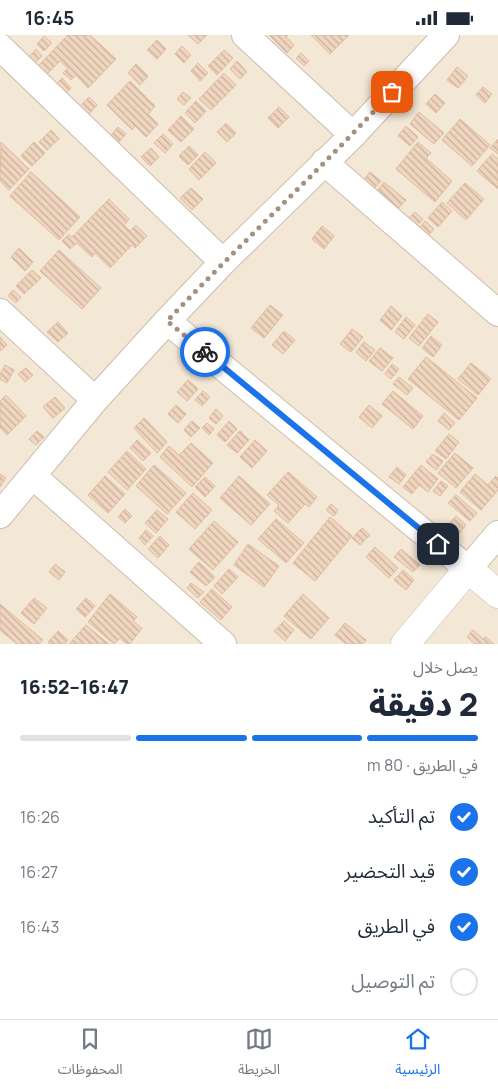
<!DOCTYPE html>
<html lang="ar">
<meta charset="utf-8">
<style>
:root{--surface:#fff;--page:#f2f2f3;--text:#1f2937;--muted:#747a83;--line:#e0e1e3;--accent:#1a73e8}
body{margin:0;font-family:Manrope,"Noto Sans Arabic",sans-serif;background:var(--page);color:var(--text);direction:rtl;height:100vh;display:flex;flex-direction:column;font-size:19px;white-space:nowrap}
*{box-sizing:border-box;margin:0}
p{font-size:16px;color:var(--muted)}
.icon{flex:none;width:28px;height:28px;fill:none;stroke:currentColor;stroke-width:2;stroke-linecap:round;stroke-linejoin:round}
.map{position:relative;height:609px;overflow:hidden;direction:ltr}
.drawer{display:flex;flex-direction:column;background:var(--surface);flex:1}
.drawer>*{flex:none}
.pin{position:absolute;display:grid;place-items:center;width:42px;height:42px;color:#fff;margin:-21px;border-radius:10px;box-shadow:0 2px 8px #0006}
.courier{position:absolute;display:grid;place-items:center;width:50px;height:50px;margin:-25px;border:4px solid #1a73e8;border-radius:50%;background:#fff;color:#222;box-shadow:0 1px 6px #0007}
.head em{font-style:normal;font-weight:800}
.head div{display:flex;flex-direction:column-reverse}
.head{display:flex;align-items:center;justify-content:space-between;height:85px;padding:0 20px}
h1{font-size:32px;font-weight:800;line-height:38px}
.bar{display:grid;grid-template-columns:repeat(4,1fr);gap:8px 5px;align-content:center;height:60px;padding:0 20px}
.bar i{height:6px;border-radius:4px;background:var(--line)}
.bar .on{background:var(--accent)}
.bar p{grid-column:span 4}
ol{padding:0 20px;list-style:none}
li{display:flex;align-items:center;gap:15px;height:55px}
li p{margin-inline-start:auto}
li .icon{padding:5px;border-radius:50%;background:var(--accent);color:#fff;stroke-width:4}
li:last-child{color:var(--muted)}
li i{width:28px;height:28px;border:2px solid var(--line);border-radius:50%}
.status{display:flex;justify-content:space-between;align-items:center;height:35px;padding:0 25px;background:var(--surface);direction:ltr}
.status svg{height:14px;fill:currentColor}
.menu{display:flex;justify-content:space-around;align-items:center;height:70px;border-top:1px solid var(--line);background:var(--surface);font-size:14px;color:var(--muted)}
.menu a{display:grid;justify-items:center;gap:2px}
.menu .on{color:var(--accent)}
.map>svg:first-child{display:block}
.residential{fill:#f3e7d5}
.building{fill:url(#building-back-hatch);stroke:#e2bca0}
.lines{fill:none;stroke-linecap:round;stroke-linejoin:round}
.minor-casing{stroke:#cdbdad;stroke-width:28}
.tertiary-casing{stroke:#cdbdad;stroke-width:29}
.minor{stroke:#fff;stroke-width:26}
.tertiary{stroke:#fff;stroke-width:28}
.done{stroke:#a49182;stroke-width:5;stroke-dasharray:0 9}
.route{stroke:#1a73e8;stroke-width:6}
</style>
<div class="status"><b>16:45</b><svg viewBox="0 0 49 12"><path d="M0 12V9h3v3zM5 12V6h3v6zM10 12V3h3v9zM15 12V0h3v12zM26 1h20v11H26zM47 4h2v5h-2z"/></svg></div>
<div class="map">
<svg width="498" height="609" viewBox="0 0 498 609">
<defs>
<pattern id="building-back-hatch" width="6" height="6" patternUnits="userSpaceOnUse" patternTransform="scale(1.25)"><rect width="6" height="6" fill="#f0d5bf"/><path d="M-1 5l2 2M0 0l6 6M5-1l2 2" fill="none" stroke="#c7b09d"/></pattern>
</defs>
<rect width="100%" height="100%" fill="#fcf4e6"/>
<rect class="residential" x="0" y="0" width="498" height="609"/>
<g class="building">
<path d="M68,0h22l26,24 -28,29 -12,-13 -5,5 -8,-7 5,-5 -8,-7 -14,14 -9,-8z"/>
<path d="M188,0h19l-9,9z"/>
<path d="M269,0h19l-2,2 8,8 -7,8z"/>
<path d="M311,0h38l-19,19z"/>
<path d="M44,1l8,7 -8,8 -7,-7z"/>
<path d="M157,5l9,9 -9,10 -10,-9z"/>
<path d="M182,11l9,9 -7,8 -9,-9z"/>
<path d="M36,14l6,7 -7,7 -6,-6z"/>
<path d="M224,15l9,8 -16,17 -9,-9z"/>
<path d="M301,18l8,8 -5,5 -8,-8z"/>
<path d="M237,26l10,11 -7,7 -10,-10z"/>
<path d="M198,28l10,10 -8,8 -9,-10z"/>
<path d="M136,29l12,12 -8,9 -12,-12z"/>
<path d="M457,32l11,9 -10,12 -11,-8z"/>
<path d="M224,38l12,12 -25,25 -12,-11z"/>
<path d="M62,43l9,10 -7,7 -9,-9z"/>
<path d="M130,46l25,25 -7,8 10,10 -12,13 -11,-11 -3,4 -25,-25z"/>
<path d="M483,52l9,7 -7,9 -9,-8z"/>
<path d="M183,57l8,6 -7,7 -7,-6z"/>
<path d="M435,59l10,9 -9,10 -10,-9z"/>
<path d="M89,62l8,8 -9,10 -9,-8z"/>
<path d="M196,66l10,10 -11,12 -10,-10z"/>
<path d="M279,72l10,10 -11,11 -10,-10z"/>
<path d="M419,77l25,21 -10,11 -24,-20z"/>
<path d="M181,81l13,13 -13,13 -13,-12z"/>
<path d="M460,84l30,26 -18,21 -30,-26z"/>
<path d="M226,88l10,10 -9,9 -10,-10z"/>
<path d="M406,91l12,11 -8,9 -12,-10z"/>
<path d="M118,92l8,7 -7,8 -8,-7z"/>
<path d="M51,95l8,9 -12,11 -8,-8z"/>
<path d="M163,99l10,10 -8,9 -11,-10z"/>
<path d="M498,104v15l-8,-6z"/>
<path d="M1,107l28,27 -20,21 -9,-9z"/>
<path d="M34,107l11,11 -13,13 -11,-10z"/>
<path d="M418,107l13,11 -5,5 26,23 -17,21 -39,-33z"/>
<path d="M189,111l9,9 -10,10 -9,-9z"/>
<path d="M151,113l8,9 -9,9 -9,-9z"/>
<path d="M205,117l11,11 -17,17 -10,-11z"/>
<path d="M492,119l6,5v30l-21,-18z"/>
<path d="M31,137l49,45 -21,23 -49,-44z"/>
<path d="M370,137l11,9 -9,10 -10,-9z"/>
<path d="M384,147l22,18 -10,11 -21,-17z"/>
<path d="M465,148l19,16 -18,21 -19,-17z"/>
<path d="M191,153l12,11 -11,11 -12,-12z"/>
<path d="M109,164l20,20 -5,6 6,6 6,-6 11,11 -12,12 -3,-3 -22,23 -15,-15 -3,4 -15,-14 -7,6 -8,-8 7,-7 3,3z"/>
<path d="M442,167l10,9 -14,16 -10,-9z"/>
<path d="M415,177l8,7 -7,8 -9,-7z"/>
<path d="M425,186l9,8 -7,8 -9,-7z"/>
<path d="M322,191l12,10 -10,13 -12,-10z"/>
<path d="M19,213l14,14 -8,9 -14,-14z"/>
<path d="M59,215l42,38 -19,21 -42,-38z"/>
<path d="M32,235l9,8 -17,16 -8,-8z"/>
<path d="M13,255l8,7 -5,6 -8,-7z"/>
<path d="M270,270l13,10 -19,23 -13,-10z"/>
<path d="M391,271l11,10 -11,14 -11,-10z"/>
<path d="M428,279l10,8 -19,24 -10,-8z"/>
<path d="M406,282l9,8 -11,14 -9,-7z"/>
<path d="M58,287l10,11 -10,9 -11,-10z"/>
<path d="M352,294l11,8 -12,15 -11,-8z"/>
<path d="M284,296l11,9 -12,14 -11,-9z"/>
<path d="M431,301l11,9 -9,12 -11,-9z"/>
<path d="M0,302l7,8 -7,6z"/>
<path d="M364,307l11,8 -9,11 -10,-9z"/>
<path d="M380,313l13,10 -11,13 -13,-10z"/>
<path d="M426,322l51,41 -18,22 -51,-41z"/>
<path d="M471,328l20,16 -13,16 -20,-16z"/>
<path d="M392,329l7,5 -8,10 -6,-5z"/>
<path d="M5,330l9,5 -7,13 -7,-4v-5z"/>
<path d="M26,333l7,7 -8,7 -7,-8z"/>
<path d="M399,342l14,11 -6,7 -14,-11z"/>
<path d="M188,345l10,9 -11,12 -10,-9z"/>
<path d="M203,356l7,6 -8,9 -7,-6z"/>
<path d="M393,356l30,25 -10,13 -31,-25z"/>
<path d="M6,360l20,21 -19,19 -7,-7v-27z"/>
<path d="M55,362l10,11 -12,10 -10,-11z"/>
<path d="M176,370l10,9 -8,9 -10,-9z"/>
<path d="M369,370l13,11 -10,12 -13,-11z"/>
<path d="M216,374l7,7 -7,8 -7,-6z"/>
<path d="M444,378l11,10 -6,7 -11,-9z"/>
<path d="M144,383l23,24 -10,11 -23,-25z"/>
<path d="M192,386l8,7 -9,9 -7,-7z"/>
<path d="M229,386l8,8 -12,13 -8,-7z"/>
<path d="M207,388l7,6 -5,6 -7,-7z"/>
<path d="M37,396l7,6 -8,8 -7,-6z"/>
<path d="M240,396l9,9 -12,13 -10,-8z"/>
<path d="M449,399l10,8 -13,17 -11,-8z"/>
<path d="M137,405l14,13 -8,8 -13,-13z"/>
<path d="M255,405l12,11 -15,17 -12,-11z"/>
<path d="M191,408l22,20 -21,24 -32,-30 9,-11 10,9z"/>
<path d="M127,416l19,18 -19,21 -19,-18z"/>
<path d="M455,418l18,15 -17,20 -18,-15z"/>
<path d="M433,419l10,7 -7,9 -10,-8z"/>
<path d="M154,430l32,28 -19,21 -31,-28z"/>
<path d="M421,430l17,14 -10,13 -9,-7 -7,9 -9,-7z"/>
<path d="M397,432l9,8 -7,9 -10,-7z"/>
<path d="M288,437l29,25 -8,10 -4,-3 -17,19 -14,-12 5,-6 -12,-10z"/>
<path d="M0,439l6,4 -6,9z"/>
<path d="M475,439l13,11 8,-9 2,2v12l-17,20 -21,-18z"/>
<path d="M105,441l20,18 -17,19 -20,-18z"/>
<path d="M239,441l31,28 -19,21 -31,-27z"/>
<path d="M205,442l10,9 -10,11 -10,-10z"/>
<path d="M441,446l7,5 -8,10 -7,-5z"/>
<path d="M193,458l19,17 -17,19 -19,-17z"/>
<path d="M456,460l21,18 -7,8 -22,-18z"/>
<path d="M331,469l7,6 -4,6 -8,-6z"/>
<path d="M125,474l7,7 -7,7 -7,-6z"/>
<path d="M157,475l11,9 -12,14 -11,-10z"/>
<path d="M456,481l10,9 -8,10 -11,-9z"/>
<path d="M330,482l22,19 -37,45 -22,-18z"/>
<path d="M276,484l28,24 -18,20 -28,-24z"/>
<path d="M214,486l24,21 -25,28 -24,-21z"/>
<path d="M362,493l8,7 -10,10 -8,-7z"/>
<path d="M146,495l7,6 -8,9 -6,-7z"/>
<path d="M160,501l9,9 -11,13 -10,-9z"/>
<path d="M248,509l31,22 -15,21 -30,-22z"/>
<path d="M375,512l23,21 -9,10 -23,-21z"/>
<path d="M401,514l19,16 -7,7 -19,-15z"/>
<path d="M199,527l16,15 -9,9 -16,-14z"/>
<path d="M55,529l10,8 -6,8 -10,-8z"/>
<path d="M229,534l9,8 -16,17 -8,-8z"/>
<path d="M403,535l11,10 -8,10 -12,-10z"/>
<path d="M191,548l13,9 -6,6 -11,-10z"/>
<path d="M212,554l20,18 -11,13 -21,-18z"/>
<path d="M110,559l27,23 -4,4 9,7 -12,16h-3l-7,-6 -6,6 -26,-22z"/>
<path d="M303,559l26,24 -18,21 -27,-23z"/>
<path d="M34,563l13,10 -13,16 -13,-11z"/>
<path d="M86,563l9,8 -10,11 -9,-8z"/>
<path d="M0,569l43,36 -4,4h-22l-17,-14z"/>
<path d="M284,586l10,9 -9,11 -11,-10z"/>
<path d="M345,588l21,17 -3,4h-17l-11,-9z"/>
<path d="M86,590l23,19h-40z"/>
<path d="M473,595l10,9 3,-2 8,7h-19l-8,-7z"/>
<path d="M58,596l10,9 -3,4h-14l-3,-2z"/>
</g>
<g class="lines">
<defs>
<g id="minor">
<path d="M245,0l108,100"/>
<path d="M0,12l223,215"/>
<path d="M324,127l174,151"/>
<path d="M0,277l95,88"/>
<path d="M167,286l301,248 30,-35"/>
<path d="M33,441l190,168"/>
<path d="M0,480l95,-115 72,-79 56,-59 130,-127 93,-100"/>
</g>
<path id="tertiary" d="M405,609l63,-75 30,25"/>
</defs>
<use href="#minor" class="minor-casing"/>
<use href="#tertiary" class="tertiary-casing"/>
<use href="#minor" class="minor"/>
<use href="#tertiary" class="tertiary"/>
</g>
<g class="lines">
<path class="done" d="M205,317l-38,-31c74,-78 153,-151 225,-229"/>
<path class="route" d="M205,317l233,192"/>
</g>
</svg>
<div class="pin" style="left:392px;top:57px;background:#ea580c"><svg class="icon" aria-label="bag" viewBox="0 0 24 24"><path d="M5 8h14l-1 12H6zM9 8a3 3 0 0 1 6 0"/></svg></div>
<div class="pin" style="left:438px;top:509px;background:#1f2937"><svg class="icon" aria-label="home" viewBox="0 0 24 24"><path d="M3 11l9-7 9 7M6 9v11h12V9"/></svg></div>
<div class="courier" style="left:205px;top:317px"><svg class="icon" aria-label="bike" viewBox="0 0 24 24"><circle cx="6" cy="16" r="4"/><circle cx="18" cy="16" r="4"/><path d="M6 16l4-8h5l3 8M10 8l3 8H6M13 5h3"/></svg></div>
</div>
<section class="drawer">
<div class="head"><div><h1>2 دقيقة</h1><p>يصل خلال</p></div><em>16:47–16:52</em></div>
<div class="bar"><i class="on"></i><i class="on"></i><i class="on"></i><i></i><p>في الطريق · 80 m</p></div>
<ol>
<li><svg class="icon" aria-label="check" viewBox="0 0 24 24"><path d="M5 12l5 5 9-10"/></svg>تم التأكيد<p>16:26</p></li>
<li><svg class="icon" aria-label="check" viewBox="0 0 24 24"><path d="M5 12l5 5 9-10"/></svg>قيد التحضير<p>16:27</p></li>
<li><svg class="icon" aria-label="check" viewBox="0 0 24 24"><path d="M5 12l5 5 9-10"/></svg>في الطريق<p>16:43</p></li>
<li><i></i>تم التوصيل</li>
</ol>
</section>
<nav class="menu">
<a class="on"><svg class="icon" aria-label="home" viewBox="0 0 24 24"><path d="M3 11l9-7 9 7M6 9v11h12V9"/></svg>الرئيسية</a>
<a><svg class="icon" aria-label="map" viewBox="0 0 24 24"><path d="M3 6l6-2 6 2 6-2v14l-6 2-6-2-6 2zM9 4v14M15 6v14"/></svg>الخريطة</a>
<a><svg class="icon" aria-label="saved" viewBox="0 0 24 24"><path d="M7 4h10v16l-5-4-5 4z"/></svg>المحفوظات</a>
</nav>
